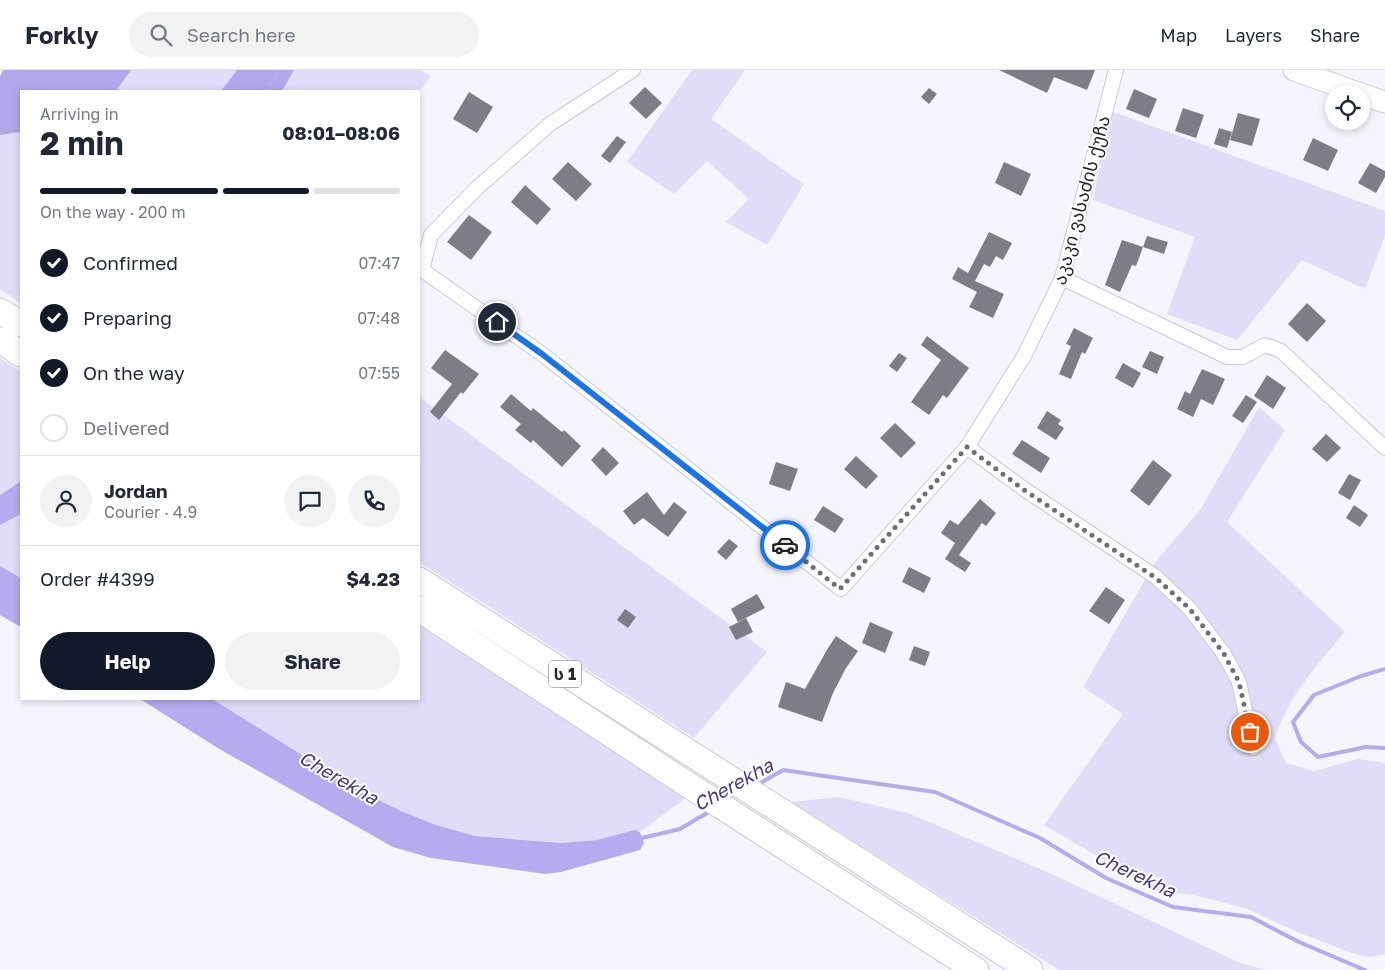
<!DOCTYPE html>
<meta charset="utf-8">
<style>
:root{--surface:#fff;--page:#f2f2f3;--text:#1f2937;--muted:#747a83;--line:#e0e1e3;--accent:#111827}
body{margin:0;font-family:"Golos Text","Noto Sans Georgian",sans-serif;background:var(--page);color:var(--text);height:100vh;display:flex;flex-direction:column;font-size:19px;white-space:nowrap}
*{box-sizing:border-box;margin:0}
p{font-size:16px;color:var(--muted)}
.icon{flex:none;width:28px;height:28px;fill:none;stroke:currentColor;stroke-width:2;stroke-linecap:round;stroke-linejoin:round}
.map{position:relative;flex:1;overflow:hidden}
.details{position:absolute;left:20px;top:20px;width:400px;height:610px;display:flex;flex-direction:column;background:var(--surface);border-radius:0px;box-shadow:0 2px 8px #0003}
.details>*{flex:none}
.controls{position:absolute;left:1325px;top:15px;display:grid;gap:10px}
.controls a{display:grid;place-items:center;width:45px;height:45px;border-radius:50%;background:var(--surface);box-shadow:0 2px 8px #0003;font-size:25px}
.pin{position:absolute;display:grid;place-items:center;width:42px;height:42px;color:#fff;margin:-21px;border:2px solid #fff;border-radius:50%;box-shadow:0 1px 5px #0007}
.courier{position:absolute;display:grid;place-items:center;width:50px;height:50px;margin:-25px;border:4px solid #1a73e8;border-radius:50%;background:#fff;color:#222;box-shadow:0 1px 6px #0007}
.overview em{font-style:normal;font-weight:700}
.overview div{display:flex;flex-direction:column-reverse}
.overview{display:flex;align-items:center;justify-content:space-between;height:85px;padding:0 20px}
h1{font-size:32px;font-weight:700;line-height:38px}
.bar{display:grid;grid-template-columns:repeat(4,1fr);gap:8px 5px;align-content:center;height:60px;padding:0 20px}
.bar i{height:6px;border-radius:4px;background:var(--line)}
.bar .active{background:var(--accent)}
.bar p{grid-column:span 4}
.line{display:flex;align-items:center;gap:12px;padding:0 20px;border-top:1px solid var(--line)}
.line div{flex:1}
.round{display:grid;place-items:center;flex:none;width:52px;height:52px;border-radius:26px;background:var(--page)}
ol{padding:0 20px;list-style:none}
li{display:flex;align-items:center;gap:15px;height:55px}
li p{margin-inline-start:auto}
li .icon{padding:5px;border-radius:50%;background:var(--accent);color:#fff;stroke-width:4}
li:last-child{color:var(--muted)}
li i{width:28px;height:28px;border:2px solid var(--line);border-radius:50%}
.cta{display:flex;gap:10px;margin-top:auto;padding:10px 20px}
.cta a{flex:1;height:58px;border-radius:30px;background:var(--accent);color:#fff;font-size:20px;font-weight:700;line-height:58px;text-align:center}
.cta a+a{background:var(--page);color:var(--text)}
header{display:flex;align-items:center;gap:30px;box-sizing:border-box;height:70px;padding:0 25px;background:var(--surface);border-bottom:1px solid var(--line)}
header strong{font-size:24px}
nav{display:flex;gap:28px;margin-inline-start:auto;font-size:18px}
.search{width:350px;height:45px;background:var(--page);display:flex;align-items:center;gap:12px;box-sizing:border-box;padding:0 18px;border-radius:28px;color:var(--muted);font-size:19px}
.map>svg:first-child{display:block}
.green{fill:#dfddf8}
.forest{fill:#b0a8ea}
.water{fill:#b4acef}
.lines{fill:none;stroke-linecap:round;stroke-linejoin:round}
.stream{stroke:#b4acef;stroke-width:4}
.building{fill:#7d7c87}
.minor-casing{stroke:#cac9d5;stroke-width:16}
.primary-casing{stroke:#cac9d5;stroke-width:23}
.motorway-casing{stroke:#cac9d5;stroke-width:27}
.minor{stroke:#fff;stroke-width:14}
.primary{stroke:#fff;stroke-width:21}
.motorway{stroke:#fff;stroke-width:25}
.done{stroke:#6e6e74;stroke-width:5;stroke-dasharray:0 9}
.route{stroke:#1a73e8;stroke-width:6}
.labels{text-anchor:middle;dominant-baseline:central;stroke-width:4;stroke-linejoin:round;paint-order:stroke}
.shield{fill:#fff;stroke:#67676a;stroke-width:1}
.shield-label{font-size:16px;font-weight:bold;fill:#26262a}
.street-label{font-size:18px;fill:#26262a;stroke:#fff}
.water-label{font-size:19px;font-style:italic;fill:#483684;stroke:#fff}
</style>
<header>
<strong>Forkly</strong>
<div class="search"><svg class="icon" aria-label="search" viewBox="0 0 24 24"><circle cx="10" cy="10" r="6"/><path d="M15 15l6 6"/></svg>Search here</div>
<nav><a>Map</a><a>Layers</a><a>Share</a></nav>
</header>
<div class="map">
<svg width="1385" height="900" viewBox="0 0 1385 900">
<rect width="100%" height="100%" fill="#f5f5fe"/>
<g class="green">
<path d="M131,0h106l-16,21h-105z"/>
<path d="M294,0h125l12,6 -12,16 -137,-1z"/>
<path d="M692,0h53l-34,49 93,65 -37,61 -41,-23 23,-23 -42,-38 -33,33 -47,-32z"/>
<path d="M1111,41l274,100v25l-20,53 -63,-29 -65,80 -70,-26 28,-77 -102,-37z"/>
<path d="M21,62v171l-21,-14v-154z"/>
<path d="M0,288l21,13v110l-21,14z"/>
<path d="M419,327l348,255 -73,86 -275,-176z"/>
<path d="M1259,337l26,23 -58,92 118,110c-28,33 -58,65 -70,107l11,24 28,8 44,-12 27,4v191l-15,3 -18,-4 -55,-21 -52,-24 -52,-13 -36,-4 -113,-66 79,-111 -40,-27 73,-126 44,-51z"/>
<path d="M21,444v64l-21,-12v-41z"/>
<path d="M419,555l268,172 -47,35 -6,-2 -37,10 -36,3 -86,-7 -39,-11 -35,-14 -41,-20 -148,-92h207z"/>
<path d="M839,727l69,16 144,61 186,88 27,8h-206l-268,-168z"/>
</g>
<g class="forest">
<path d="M3,0h128l-15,21h-95v41l-21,3v-59z"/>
<path d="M237,0h57l-12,21h-61z"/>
</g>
<g class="water">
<path d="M21,411v33l-21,11v-30z"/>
<path d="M0,496l21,12v49l-21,-12z"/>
<path d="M140,629h72l148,92 41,20 35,14 39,11 86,7 36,-3 37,-10 6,2 4,11 -4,7 -79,22 -16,2 -114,-16 -38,-11 -172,-97z"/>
</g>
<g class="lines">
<g class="stream">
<path d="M267,21l12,-21"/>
<path d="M1385,599l-24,7 -47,19 -21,27 8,20 17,15 48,-10 19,1"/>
<path d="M757,715l26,-15 152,22 105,46 66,40 67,29 78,10 48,25 66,28"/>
<path d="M638,769l42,-10 32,-19"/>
</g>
</g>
<g class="building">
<path d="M999,0h96l-8,20 -33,-13 -7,16z"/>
<path d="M645,17l17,16 -16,16 -17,-16z"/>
<path d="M929,18l8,6 -8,10 -8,-7z"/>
<path d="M1134,19l23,10 -8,19 -23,-9z"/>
<path d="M469,22l24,15 -16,26 -24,-14z"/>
<path d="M1183,38l21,7 -8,23 -21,-7z"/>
<path d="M1238,43l22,6 -8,27 -22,-6z"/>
<path d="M1219,58l13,4 -5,16 -13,-4z"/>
<path d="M617,66l9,6 -16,21 -9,-7z"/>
<path d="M1313,68l25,12 -10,21 -25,-11z"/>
<path d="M568,92l24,22 -16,17 -24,-22z"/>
<path d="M1004,92l27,12 -10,22 -26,-13z"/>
<path d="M1370,93l15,8v6l-9,16 -18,-10z"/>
<path d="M525,115l26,24 -14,16 -26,-23z"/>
<path d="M469,145l23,17 -21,28 -24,-18z"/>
<path d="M989,162l23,11 -9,17 -7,-4 -6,11 -6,-3 -9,17 29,13 -11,24 -24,-11 8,-15 -25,-13 6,-12 10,6z"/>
<path d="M1147,166l21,6 -4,12 -21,-7z"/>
<path d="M1122,170l21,7 -7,19 -4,-1 -12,27 -15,-7z"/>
<path d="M1307,233l19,18 -19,21 -19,-18z"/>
<path d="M1074,258l19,10 -8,16 -3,-2 -11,27 -12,-5 12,-28 -5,-2z"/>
<path d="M927,266l42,32 -22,30 -4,-3 -14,20 -18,-13 30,-42 -20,-15z"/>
<path d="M445,280l34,24 -16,20 -2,-2 -22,28 -9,-8 22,-28 -21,-16z"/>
<path d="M1150,281l14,6 -7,17 -15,-7z"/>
<path d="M899,283l8,5 -10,14 -8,-6z"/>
<path d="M1123,293l18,10 -8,15 -18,-10z"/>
<path d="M1202,299l23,10 -12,26 -12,-6 -8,18 -16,-8 8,-18 5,3z"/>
<path d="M1267,305l19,13 -13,21 -19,-13z"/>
<path d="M511,324l20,17 2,-3 29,24 2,-2 17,16 -19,21 -29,-27 -2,3 -16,-13 6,-6 -21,-17z"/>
<path d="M1246,325l11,7 -14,21 -11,-7z"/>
<path d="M1047,341l14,9 -3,4 6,4 -8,12 -19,-12z"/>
<path d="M895,353l21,20 -15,15 -21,-20z"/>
<path d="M1326,364l15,14 -14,14 -15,-13z"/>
<path d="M1022,370l28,18 -9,15 -29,-19z"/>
<path d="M603,377l16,16 -13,13 -15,-16z"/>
<path d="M856,386l22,20 -12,13 -22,-20z"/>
<path d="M1153,390l19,15 -23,31 -19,-15z"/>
<path d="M776,392l22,7 -8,22 -21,-7z"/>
<path d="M1349,404l12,6 -11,20 -12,-7z"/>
<path d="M647,422l17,23 10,-13 13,10 -19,25 -25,-19 -9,7 -11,-14z"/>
<path d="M980,429l16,14 -10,13 -4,-3 -23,32 12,8 -6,9 -20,-13 10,-16 -14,-10 9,-13 8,5z"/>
<path d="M1354,435l14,10 -8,12 -14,-9z"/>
<path d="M823,436l21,13 -9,14 -21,-13z"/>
<path d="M729,469l9,7 -12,14 -9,-8z"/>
<path d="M909,497l22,11 -7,15 -22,-11z"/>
<path d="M1106,517l19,13 -16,24 -20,-13z"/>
<path d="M757,524l8,14 -27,14 -7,-13z"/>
<path d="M625,539l11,8 -8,11 -11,-8z"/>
<path d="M746,548l7,14 -17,8 -7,-13z"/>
<path d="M870,552l23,10 -8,21 -23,-10z"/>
<path d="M836,566l22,15 -12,17 -13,25 -11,29 -44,-15 8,-25 19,7 23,-41z"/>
<path d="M914,576l16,6 -5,14 -16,-6z"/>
</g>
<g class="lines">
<defs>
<g id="minor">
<path d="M633,0l-83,54 -73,64 -46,47 -9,35 120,84 299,235 126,-142 57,-91 38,-78 54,-208"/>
<path d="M1062,208l165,79h16l22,-12 16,6 104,97"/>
<path d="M967,377l57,42 132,88 34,32 34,45 15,28 14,66"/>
</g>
<g id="primary">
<path d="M1294,0l67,24"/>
<path d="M1361,24l24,8"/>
</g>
<g id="motorway">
<path d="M0,241l21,13"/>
<path d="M0,270l21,14"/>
<path d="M419,510l611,390"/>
<path d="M419,539l274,179 283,182"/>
</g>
</defs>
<use href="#minor" class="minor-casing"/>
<use href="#primary" class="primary-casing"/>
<use href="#motorway" class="motorway-casing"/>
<use href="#minor" class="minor"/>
<use href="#primary" class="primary"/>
<use href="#motorway" class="motorway"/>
</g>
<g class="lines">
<path class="done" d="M785,475l55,44 127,-142 57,43 132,88 34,31 34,45 15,28 11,50"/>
<path class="route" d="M497,252l45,32 243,191"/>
</g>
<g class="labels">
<rect class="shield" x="549" y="590.5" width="32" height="27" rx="4"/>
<g class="shield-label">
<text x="565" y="604">ს 1</text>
</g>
<g class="street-label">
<text transform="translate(1081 130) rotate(-75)">აკაკი ვასაძის ქუჩა</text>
</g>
<g class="water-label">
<text transform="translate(339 707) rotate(30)">Cherekha</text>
<text transform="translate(733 714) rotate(-29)">Cherekha</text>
<text transform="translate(1135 803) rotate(25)">Cherekha</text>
</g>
</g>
</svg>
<div class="controls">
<a><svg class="icon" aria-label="locate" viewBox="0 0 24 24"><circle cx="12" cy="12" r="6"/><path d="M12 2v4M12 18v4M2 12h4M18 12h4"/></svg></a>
</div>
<div class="pin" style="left:1250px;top:662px;background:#ea580c"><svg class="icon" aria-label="bag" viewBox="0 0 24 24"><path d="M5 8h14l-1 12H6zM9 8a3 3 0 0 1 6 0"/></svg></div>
<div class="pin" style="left:497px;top:252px;background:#1f2937"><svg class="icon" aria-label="home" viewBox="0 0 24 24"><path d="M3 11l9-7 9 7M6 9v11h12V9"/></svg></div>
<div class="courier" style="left:785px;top:475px"><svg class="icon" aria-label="car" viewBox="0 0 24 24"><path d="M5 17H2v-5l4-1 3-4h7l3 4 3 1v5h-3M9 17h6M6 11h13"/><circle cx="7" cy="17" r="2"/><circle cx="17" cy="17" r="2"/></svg></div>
<section class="details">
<div class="overview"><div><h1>2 min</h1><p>Arriving in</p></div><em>08:01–08:06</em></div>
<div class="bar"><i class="active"></i><i class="active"></i><i class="active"></i><i></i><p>On the way · 200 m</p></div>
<ol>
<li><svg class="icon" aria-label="check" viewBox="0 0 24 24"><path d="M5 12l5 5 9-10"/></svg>Confirmed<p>07:47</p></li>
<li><svg class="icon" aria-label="check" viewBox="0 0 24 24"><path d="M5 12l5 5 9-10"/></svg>Preparing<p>07:48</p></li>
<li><svg class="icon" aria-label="check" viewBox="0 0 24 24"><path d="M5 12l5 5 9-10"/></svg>On the way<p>07:55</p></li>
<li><i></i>Delivered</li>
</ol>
<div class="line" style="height:90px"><a class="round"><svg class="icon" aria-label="person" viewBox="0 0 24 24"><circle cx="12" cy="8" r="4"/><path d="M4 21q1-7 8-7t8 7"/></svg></a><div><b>Jordan</b><p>Courier · 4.9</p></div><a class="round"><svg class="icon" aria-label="chat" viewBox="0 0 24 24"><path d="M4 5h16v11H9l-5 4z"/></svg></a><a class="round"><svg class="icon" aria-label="phone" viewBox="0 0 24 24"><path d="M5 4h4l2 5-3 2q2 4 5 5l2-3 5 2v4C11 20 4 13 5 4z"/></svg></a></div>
<div class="line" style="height:65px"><div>Order #4399</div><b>$4.23</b></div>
<div class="cta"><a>Help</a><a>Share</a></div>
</section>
</div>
